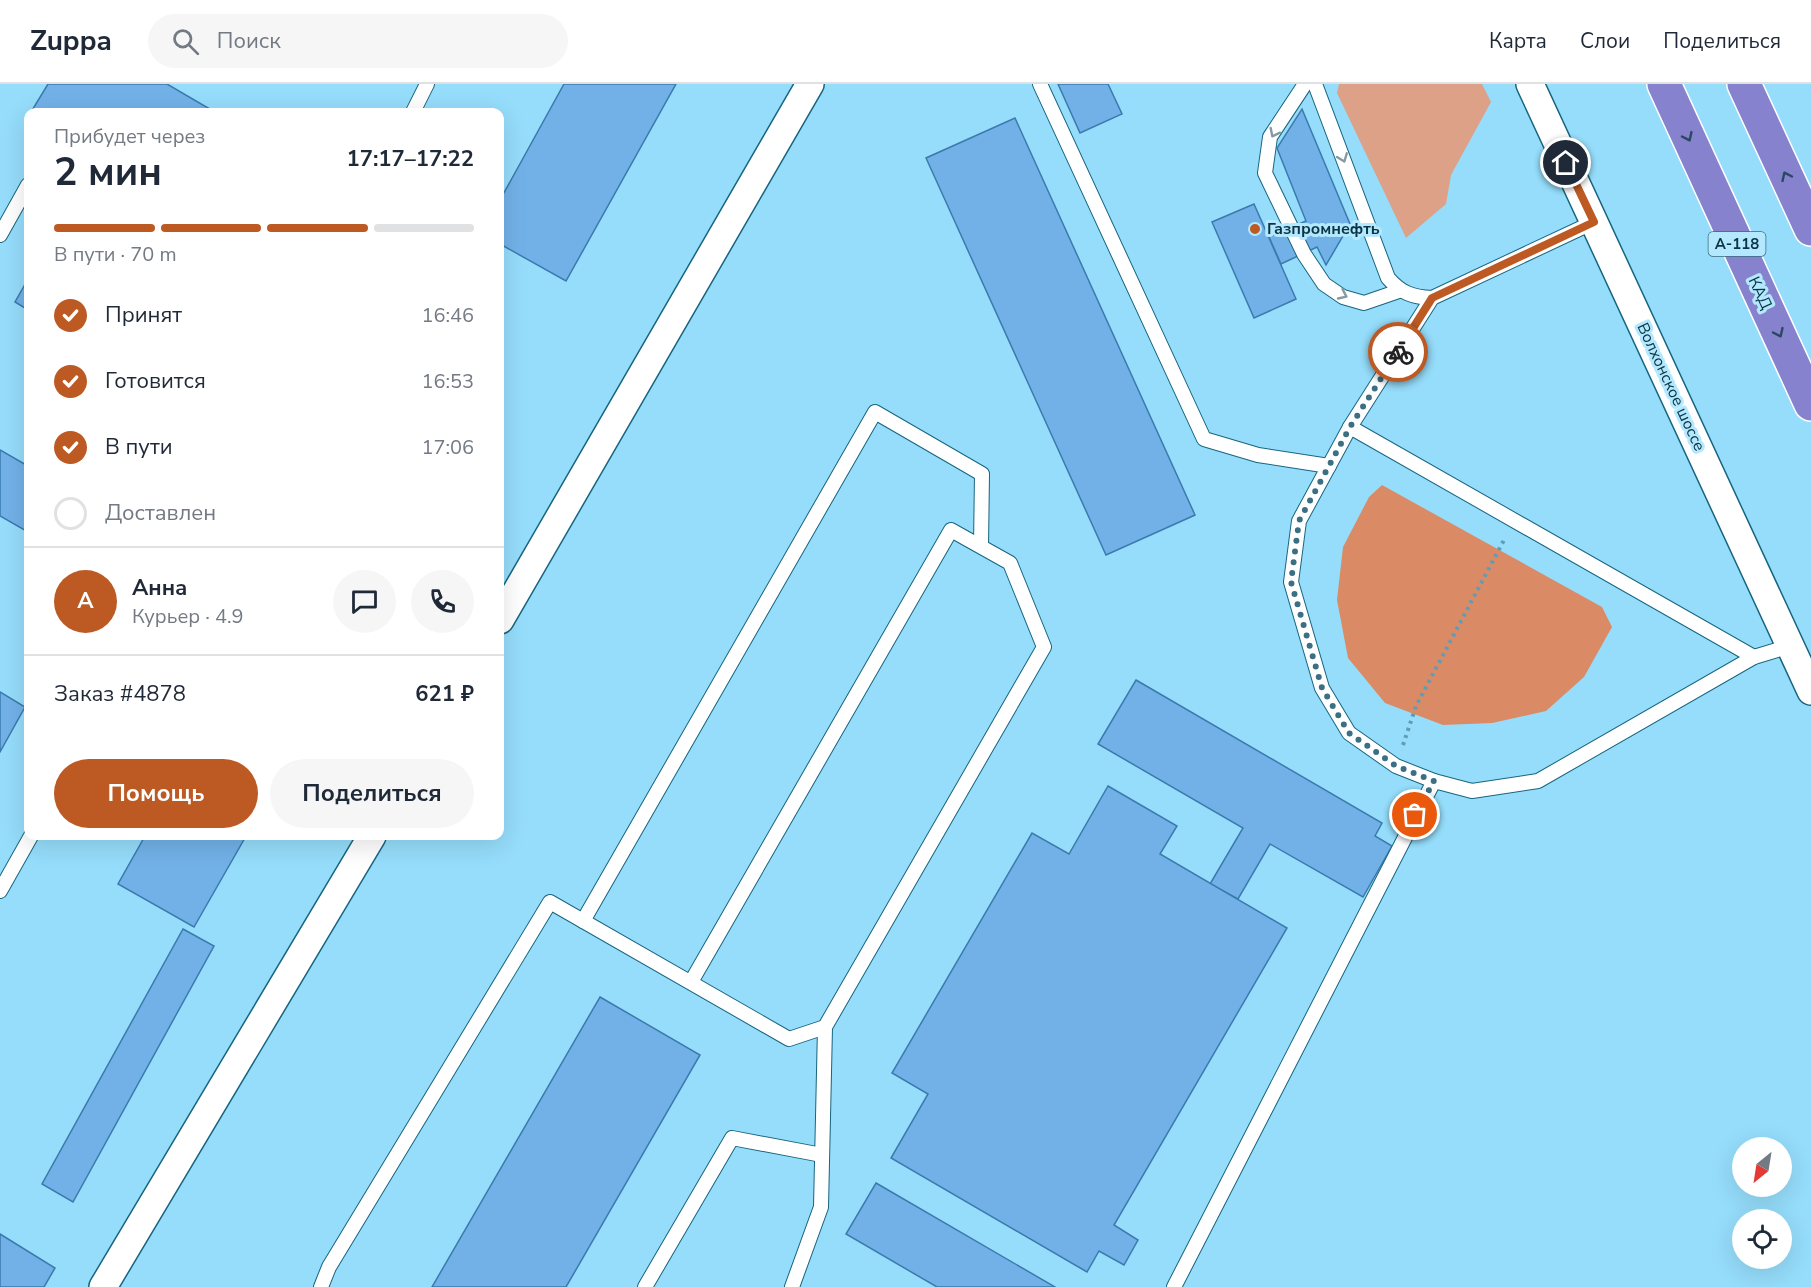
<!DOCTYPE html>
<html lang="ru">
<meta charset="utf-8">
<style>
:root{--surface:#fff;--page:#f6f6f7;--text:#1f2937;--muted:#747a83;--line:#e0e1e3;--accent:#bd5a23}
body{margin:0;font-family:"Nunito Sans",sans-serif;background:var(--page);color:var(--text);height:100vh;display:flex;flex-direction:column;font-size:22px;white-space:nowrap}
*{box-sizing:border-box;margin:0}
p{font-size:20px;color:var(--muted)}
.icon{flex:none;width:33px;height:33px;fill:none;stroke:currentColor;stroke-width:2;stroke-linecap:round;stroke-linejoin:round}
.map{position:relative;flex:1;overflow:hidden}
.panel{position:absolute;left:24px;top:24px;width:480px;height:732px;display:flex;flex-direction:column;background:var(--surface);border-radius:12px;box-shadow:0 6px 24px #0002}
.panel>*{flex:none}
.needle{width:39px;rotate:210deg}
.controls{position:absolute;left:1732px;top:1053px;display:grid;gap:12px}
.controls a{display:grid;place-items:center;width:60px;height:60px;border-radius:50%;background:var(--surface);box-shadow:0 6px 24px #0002;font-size:30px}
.pin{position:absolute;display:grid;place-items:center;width:51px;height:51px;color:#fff;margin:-26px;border:3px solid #fff;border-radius:50%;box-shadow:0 2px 6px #0007}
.courier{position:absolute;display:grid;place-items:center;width:60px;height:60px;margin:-30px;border:4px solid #bd5a23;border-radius:50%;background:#fff;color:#222;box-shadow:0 2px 8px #0007}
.overview em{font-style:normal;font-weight:700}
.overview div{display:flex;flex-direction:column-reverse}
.overview{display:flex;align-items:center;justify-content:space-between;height:102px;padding:0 30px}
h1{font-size:39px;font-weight:700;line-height:45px}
.bar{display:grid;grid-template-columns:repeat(4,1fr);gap:9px 6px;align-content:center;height:72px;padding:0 30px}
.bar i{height:8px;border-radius:4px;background:var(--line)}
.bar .current{background:var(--accent)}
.bar p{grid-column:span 4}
.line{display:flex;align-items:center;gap:15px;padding:0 30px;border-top:2px solid var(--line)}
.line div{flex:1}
.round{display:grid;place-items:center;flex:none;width:63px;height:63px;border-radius:32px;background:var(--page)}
ol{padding:0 30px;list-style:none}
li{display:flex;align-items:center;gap:18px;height:66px}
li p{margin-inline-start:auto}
li .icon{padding:6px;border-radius:50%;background:var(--accent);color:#fff;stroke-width:4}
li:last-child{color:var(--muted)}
li i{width:33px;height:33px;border:3px solid var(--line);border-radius:50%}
.action{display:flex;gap:12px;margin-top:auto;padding:12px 30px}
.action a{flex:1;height:69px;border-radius:36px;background:var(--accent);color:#fff;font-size:24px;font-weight:700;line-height:69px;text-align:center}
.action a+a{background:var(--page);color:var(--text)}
header{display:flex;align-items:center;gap:36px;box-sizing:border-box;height:84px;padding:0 30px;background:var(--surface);border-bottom:2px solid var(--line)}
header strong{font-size:28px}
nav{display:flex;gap:33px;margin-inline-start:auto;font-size:21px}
.search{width:420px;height:54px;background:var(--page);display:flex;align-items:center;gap:15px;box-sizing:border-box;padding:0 21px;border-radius:33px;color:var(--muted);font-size:22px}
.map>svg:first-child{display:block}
.green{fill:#dca186}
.forest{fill:#da8a65}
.building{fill:#72b1e8;stroke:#3b7aad;stroke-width:1.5}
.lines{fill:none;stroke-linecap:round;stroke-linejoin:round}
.service-casing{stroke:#17657f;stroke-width:16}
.minor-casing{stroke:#17657f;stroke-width:30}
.motorway-casing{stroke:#fff;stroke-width:36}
.path{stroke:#609cb5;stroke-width:4;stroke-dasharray:3 4.5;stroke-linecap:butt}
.service{stroke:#fff;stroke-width:14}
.minor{stroke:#fff;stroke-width:27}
.motorway{stroke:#8782cd;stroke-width:33}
.oneway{stroke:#859aa2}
.oneway2{stroke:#2a4866}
.done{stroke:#3b7084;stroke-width:6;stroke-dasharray:0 10.8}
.route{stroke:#bd5a23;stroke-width:8}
.poi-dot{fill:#bd5a23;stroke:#b3e8fe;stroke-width:2}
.labels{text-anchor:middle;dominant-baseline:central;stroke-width:6;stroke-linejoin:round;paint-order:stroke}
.shield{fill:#b3e8fe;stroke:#3d6b7c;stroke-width:1.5}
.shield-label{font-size:15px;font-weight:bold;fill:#0b3544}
.poi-label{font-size:16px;font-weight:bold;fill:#0b3544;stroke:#b3e8fe;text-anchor:start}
.street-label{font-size:16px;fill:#0b3544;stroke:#b3e8fe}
</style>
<header>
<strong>Zuppa</strong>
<div class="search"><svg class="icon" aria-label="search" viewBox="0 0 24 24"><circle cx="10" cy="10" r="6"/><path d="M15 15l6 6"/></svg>Поиск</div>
<nav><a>Карта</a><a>Слои</a><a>Поделиться</a></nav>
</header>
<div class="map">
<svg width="1811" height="1203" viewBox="0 0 1811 1203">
<rect width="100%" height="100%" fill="#95ddfb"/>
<path class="green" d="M1339,0h143l9,18 -40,73 -5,29 -40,34 -69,-145z"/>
<path class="forest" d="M1382,401l220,122 10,20 -28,50 -38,34 -54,12 -49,2 -58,-22 -37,-45 -11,-58 6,-53 26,-50z"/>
<g class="building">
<path d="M48,0h119l48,28h-184z"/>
<path d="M564,0h112l-110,197 -66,-37v-44z"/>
<path d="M1058,0h50l14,30 -42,19z"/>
<path d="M1302,25l48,115 -24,41 -9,-18 -36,17 -12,-27 37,-16 -29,-73z"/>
<path d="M1015,34l180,397 -89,40 -180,-397z"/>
<path d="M1254,120l42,95 -42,19 -42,-96z"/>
<path d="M28,195v31l-13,-8z"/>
<path d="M0,366l28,16v66l-28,-16z"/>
<path d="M1136,596l246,143 -7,13 17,10 -29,51 -93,-53 -32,55 -28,-15 33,-56 -145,-84z"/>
<path d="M0,608l25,15 -25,45z"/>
<path d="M1108,702l69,40 -17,28 127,74 -173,297 24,15 -14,25 -25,-14 -12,21 -196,-114 37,-64 -36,-21 140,-240 37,21z"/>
<path d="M145,752h101l-52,91 -76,-43z"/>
<path d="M183,845l31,17 -141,256 -31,-18z"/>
<path d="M600,913l100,58 -134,232h-134z"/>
<path d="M876,1099l179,104h-118l-91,-53z"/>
<path d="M0,1150l55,34 -11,19h-44z"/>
</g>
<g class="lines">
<defs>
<g id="service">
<path d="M1040,0l164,355 54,16 71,11"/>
<path d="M1305,0l-35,53 -5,36 39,81 20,30 19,13 21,6 35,-12"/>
<path d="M1315,0l73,194c13,15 24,19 44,20"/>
<path d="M413,28l14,-28"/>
<path d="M1594,138l-162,76 -82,129 -51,94 -8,61 31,106 27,45 47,33 38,15 38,10 66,-10 216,-124 36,-11"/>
<path d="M0,151l28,-50"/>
<path d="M1350,343l404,230"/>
<path d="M0,807l31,-55"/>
<path d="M583,837l292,-509 107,62 -1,72"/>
<path d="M691,898l260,-452 59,33 34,84 -219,380 -4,180 -29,80"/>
<path d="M321,1203l8,-20 221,-365 239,137 36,-12"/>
<path d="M645,1203l87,-149 90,17"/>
<path d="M1174,1203l260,-506"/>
</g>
<g id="minor">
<path d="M1530,0l281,607"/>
<path d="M500,536l310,-536"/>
<path d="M103,1203l269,-451"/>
</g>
<g id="motorway">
<path d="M1664,0l147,320"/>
<path d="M1744,0l67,145"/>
</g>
</defs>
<use href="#service" class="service-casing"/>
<use href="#minor" class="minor-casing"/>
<use href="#motorway" class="motorway-casing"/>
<path class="path" d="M1403,661l13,-39 88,-166"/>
<use href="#service" class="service"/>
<use href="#minor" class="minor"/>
<use href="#motorway" class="motorway"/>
</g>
<defs><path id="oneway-chevron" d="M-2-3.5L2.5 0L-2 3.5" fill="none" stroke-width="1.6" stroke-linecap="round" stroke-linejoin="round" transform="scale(1.5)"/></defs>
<g class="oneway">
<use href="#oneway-chevron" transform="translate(1274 49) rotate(117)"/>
<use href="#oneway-chevron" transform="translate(1343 74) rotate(69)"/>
<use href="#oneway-chevron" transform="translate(1343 211) rotate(25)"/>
</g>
<g class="oneway2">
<use href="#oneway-chevron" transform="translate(1688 53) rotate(65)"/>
<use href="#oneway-chevron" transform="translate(1786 92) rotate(-115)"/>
<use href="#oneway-chevron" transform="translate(1779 249) rotate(65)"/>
</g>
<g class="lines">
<path class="done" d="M1398,268l-48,75 -51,94 -8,61 31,106 27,45 47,33 38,15 -19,34"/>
<path class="route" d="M1398,268l34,-54 162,-76 -28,-59"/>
</g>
<circle class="poi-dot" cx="1255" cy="145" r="6"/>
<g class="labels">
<rect class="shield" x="1708.5" y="148" width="57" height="24" rx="4.5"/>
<g class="shield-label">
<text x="1737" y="160">А-118</text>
</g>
<g class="poi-label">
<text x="1267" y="145">Газпромнефть</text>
</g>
<g class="street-label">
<text transform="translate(1760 209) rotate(65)">КАД</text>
<text transform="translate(1671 303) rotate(65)">Волхонское шоссе</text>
</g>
</g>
</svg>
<div class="controls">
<a><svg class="needle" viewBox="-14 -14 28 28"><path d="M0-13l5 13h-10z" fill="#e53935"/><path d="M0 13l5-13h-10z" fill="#747a83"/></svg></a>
<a><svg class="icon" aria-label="locate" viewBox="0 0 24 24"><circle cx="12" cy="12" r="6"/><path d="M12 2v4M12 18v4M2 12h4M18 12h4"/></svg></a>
</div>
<div class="pin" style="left:1415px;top:731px;background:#ea580c"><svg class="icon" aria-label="bag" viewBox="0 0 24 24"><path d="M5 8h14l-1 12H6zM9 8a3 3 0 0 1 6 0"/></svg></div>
<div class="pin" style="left:1566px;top:79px;background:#1f2937"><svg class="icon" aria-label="home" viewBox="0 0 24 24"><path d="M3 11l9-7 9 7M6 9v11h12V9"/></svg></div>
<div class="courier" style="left:1398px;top:268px"><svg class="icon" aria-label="bike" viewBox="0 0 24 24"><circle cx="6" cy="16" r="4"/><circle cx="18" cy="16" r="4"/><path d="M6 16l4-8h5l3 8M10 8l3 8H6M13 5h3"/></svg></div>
<section class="panel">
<div class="overview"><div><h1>2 мин</h1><p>Прибудет через</p></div><em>17:17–17:22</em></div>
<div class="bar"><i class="current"></i><i class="current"></i><i class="current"></i><i></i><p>В пути · 70 m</p></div>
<ol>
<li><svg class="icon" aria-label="check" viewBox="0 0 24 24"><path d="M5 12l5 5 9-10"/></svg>Принят<p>16:46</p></li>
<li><svg class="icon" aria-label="check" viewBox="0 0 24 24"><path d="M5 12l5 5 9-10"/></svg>Готовится<p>16:53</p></li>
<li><svg class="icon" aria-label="check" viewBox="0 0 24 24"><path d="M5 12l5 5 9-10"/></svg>В пути<p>17:06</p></li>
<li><i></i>Доставлен</li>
</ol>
<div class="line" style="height:108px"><b class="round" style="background:var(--accent);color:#fff">А</b><div><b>Анна</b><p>Курьер · 4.9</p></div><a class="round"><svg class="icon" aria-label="chat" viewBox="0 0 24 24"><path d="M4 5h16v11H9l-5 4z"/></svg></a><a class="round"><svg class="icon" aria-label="phone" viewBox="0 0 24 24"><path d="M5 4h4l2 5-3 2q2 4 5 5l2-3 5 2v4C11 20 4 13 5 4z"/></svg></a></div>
<div class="line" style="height:78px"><div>Заказ #4878</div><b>621 ₽</b></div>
<div class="action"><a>Помощь</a><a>Поделиться</a></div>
</section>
</div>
